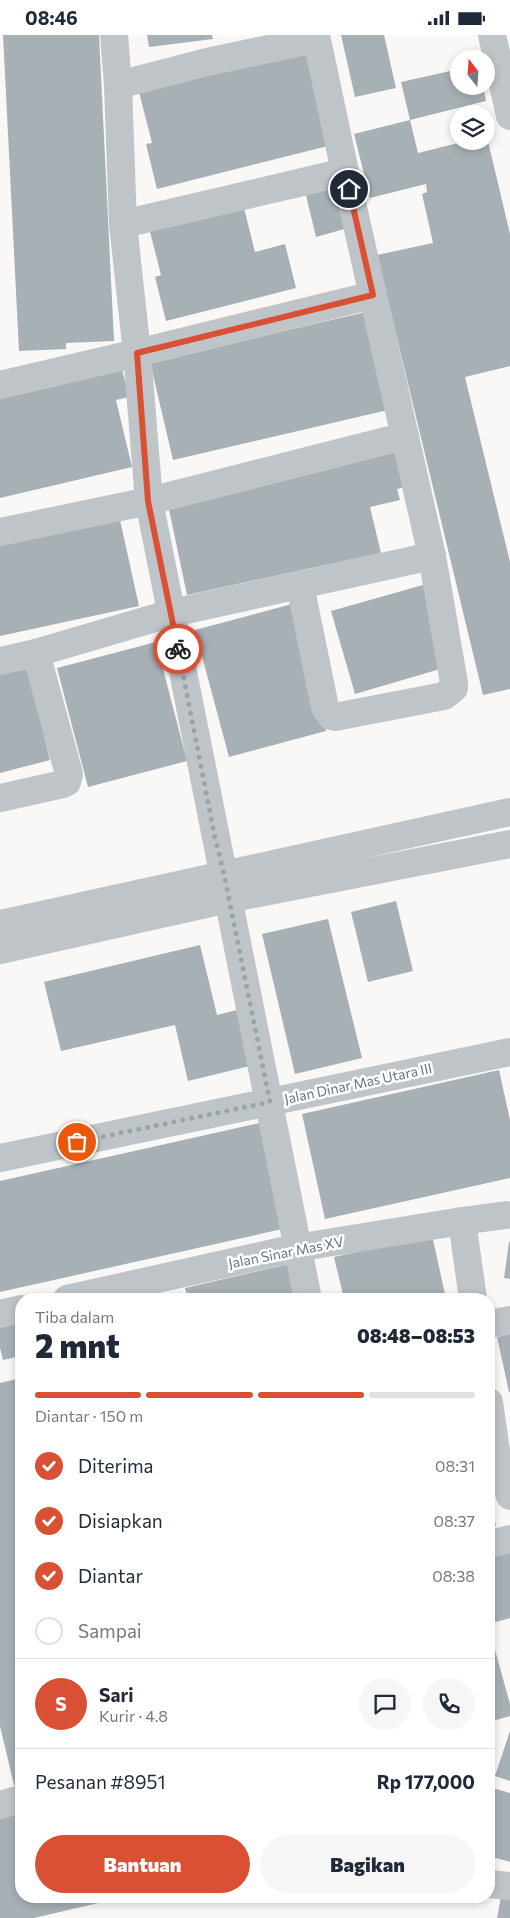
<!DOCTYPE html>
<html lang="id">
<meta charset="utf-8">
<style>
:root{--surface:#fff;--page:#f6f6f7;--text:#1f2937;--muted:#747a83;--line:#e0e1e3;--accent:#da5035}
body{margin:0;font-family:Commissioner,sans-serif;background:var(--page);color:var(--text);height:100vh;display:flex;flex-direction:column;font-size:19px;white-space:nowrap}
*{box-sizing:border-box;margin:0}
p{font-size:16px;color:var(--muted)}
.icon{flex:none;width:28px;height:28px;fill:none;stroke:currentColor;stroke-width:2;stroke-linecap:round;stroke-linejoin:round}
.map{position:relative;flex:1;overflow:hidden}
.drawer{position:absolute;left:15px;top:1258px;width:480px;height:610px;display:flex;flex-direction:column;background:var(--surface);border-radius:20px;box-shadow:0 2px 8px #0003}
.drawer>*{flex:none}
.needle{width:32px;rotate:343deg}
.buttons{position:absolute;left:450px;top:15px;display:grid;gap:10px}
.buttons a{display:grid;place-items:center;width:45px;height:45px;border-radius:50%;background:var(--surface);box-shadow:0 2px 8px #0003;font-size:25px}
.pin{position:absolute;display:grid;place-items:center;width:42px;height:42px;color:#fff;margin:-21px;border:2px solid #fff;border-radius:50%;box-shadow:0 1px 5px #0007}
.courier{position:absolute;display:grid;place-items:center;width:50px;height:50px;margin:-25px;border:4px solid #da5035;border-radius:50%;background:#fff;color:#222;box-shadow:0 1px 6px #0007}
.headline em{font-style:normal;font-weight:800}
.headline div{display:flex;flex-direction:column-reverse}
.headline{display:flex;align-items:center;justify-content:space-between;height:85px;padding:0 20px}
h1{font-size:32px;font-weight:800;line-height:38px}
.bar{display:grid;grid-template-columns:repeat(4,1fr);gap:8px 5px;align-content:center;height:60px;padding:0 20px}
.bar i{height:6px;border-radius:4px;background:var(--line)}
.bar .selected{background:var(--accent)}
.bar p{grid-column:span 4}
.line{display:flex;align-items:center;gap:12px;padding:0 20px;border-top:1px solid var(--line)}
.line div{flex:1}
.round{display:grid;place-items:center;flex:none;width:52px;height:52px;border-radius:26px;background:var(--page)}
ol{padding:0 20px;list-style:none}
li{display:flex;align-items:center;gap:15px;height:55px}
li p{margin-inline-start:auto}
li .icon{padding:5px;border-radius:50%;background:var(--accent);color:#fff;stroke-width:4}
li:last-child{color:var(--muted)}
li i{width:28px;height:28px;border:2px solid var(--line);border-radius:50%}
.cta{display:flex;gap:10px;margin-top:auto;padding:10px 20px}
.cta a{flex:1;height:58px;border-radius:30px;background:var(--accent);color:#fff;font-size:20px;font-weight:800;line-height:58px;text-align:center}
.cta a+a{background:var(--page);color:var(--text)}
.status{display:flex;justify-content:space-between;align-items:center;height:35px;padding:0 25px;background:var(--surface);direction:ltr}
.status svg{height:14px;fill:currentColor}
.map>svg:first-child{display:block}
.building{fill:#a7b0b5}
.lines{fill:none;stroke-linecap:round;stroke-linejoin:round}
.minor{stroke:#bfc4c8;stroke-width:28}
.done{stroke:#99a4a9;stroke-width:5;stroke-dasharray:0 9}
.route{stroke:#da5035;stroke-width:6}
.labels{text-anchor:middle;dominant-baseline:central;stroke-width:5;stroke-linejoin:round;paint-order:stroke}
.street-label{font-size:14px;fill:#657680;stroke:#fff}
</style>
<div class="status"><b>08:46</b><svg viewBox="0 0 49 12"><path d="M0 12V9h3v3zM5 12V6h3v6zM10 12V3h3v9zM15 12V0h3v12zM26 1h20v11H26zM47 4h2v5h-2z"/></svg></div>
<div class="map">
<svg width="510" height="1883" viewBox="0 0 510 1883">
<rect width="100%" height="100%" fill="#f9f8f6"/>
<g class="building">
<path d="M3,0h96l15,306 -48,2v6l-47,2z"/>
<path d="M147,0h65l1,4 -64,8z"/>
<path d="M341,0h43l12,53 -41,9z"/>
<path d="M309,15l23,95 -175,44 -11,-45 6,-1 -13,-51z"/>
<path d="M459,34v17h24l3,15 -76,19 -9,-38z"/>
<path d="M410,85l8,33 48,-12h20l1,-4 23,97v132l-45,11 45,185v127l-27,6 -106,-440 56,-12 -11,-49 5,-2 -1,-8 -56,14 -16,-64z"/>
<path d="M336,144l12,49 -32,9 -12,-50z"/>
<path d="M242,165l13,52 30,-8 11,44 -130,33 -11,-44 6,-2 -13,-51z"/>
<path d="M366,277l22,98 -215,50 -23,-98z"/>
<path d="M122,334l7,28 -13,3 16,67 -132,31v-100z"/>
<path d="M400,414l9,37 -12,3 3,11 -30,7 11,46 -194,42 -20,-95z"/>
<path d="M118,476l21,95 -139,30v-100z"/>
<path d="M423,550l24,82 -92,27 -24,-83z"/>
<path d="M292,569l34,127 -97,26 -34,-127z"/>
<path d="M156,607l31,119 -99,26 -31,-119z"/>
<path d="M28,633l22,92 -50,13v-98z"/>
<path d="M396,866l17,70 -45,11 -17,-70z"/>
<path d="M328,884l34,139 -67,16 -33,-140z"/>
<path d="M200,910l17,70 28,-7 13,56 -70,17 -13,-56 -114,26 -17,-69z"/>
<path d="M499,1035l11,50v58l-185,41 -23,-105z"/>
<path d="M264,1087l23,106 -287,64v-111z"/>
<path d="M432,1200l14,64h-102l-10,-42z"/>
<path d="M509,1207h1v37l-6,-1z"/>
<path d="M289,1229l8,35h-109l-3,-11z"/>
<path d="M21,1284v37l-18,4 -3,-12v-24z"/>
<path d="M510,1299v58h-1l-12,-55z"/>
<path d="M21,1343v406l-7,1 -14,-59v-343z"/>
<path d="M489,1461l7,30 -7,2z"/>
<path d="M510,1511v72l-21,6v-72z"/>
<path d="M489,1593l21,76v12l-21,6z"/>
<path d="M510,1696v50l-15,-5z"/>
<path d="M492,1753l18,5v69l-21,-6v-58z"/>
<path d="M21,1775v86l103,1 -90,21h-34v-103z"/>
<path d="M502,1856l8,1v26h-13z"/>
</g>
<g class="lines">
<g class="minor">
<path d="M114,0l4,50 5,139 14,129 12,148 159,798"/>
<path d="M492,0l18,81"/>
<path d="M118,50l89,-23 109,-23"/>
<path d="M123,189l222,-52"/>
<path d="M0,350l137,-32 236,-58"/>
<path d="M0,497l149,-31 256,-65"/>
<path d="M300,550l25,122 6,9 4,1 109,-21 10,-8v-5l-22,-127 -87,-384 -29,-137"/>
<path d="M36,618l136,-40 260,-57"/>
<path d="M0,626l36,-8 33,121 -2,8 -4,2 -63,14"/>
<path d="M0,889l510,-112"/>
<path d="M0,915l228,-51 282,-55"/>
<path d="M0,1123l510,-106"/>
<path d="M462,1186l11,78"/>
<path d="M67,1264l229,-51 166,-27 44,-6"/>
<path d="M0,1279l21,-5"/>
<path d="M489,1289l21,-4"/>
<path d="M489,1367l8,56 13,38"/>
<path d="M489,1509l21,-5"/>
<path d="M0,1770l21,-6"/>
<path d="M489,1849l21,2"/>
</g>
</g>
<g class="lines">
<path class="done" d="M77,1107l193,-40 -46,-228 -9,-36 -37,-189"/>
<path class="route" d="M178,614l-30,-148 -11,-148 236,-58 -24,-106"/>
</g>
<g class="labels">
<g class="street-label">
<text transform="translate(358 1048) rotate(-12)">Jalan Dinar Mas Utara III</text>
<text transform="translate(286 1217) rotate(-11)">Jalan Sinar Mas XV</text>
</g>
</g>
</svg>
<div class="buttons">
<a><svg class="needle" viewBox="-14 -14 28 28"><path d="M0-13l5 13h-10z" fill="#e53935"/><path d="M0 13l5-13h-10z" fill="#747a83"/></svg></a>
<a><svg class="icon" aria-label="layers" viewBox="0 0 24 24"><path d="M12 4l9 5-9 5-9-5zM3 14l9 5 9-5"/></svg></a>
</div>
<div class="pin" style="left:77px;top:1107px;background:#ea580c"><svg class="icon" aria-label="bag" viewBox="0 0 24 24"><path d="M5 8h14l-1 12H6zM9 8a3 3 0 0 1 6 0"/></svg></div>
<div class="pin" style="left:349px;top:154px;background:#1f2937"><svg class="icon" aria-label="home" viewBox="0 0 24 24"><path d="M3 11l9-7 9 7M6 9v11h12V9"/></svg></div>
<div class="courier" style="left:178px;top:614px"><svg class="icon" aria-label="bike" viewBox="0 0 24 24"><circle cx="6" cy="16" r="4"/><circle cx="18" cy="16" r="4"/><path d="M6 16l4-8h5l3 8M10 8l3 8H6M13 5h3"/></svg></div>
<section class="drawer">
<div class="headline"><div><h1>2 mnt</h1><p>Tiba dalam</p></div><em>08:48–08:53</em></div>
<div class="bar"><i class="selected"></i><i class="selected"></i><i class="selected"></i><i></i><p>Diantar · 150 m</p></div>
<ol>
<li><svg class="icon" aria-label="check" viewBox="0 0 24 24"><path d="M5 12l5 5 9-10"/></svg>Diterima<p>08:31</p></li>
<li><svg class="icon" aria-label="check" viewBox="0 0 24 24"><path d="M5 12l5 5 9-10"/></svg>Disiapkan<p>08:37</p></li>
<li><svg class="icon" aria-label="check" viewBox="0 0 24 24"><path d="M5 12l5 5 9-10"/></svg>Diantar<p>08:38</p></li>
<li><i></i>Sampai</li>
</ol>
<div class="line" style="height:90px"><b class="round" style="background:var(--accent);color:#fff">S</b><div><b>Sari</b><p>Kurir · 4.8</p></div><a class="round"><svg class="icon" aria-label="chat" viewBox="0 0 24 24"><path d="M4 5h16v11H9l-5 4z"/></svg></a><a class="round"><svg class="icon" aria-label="phone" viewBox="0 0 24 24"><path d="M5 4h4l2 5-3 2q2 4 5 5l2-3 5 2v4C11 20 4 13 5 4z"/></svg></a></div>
<div class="line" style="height:65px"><div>Pesanan #8951</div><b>Rp 177,000</b></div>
<div class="cta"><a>Bantuan</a><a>Bagikan</a></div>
</section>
</div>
